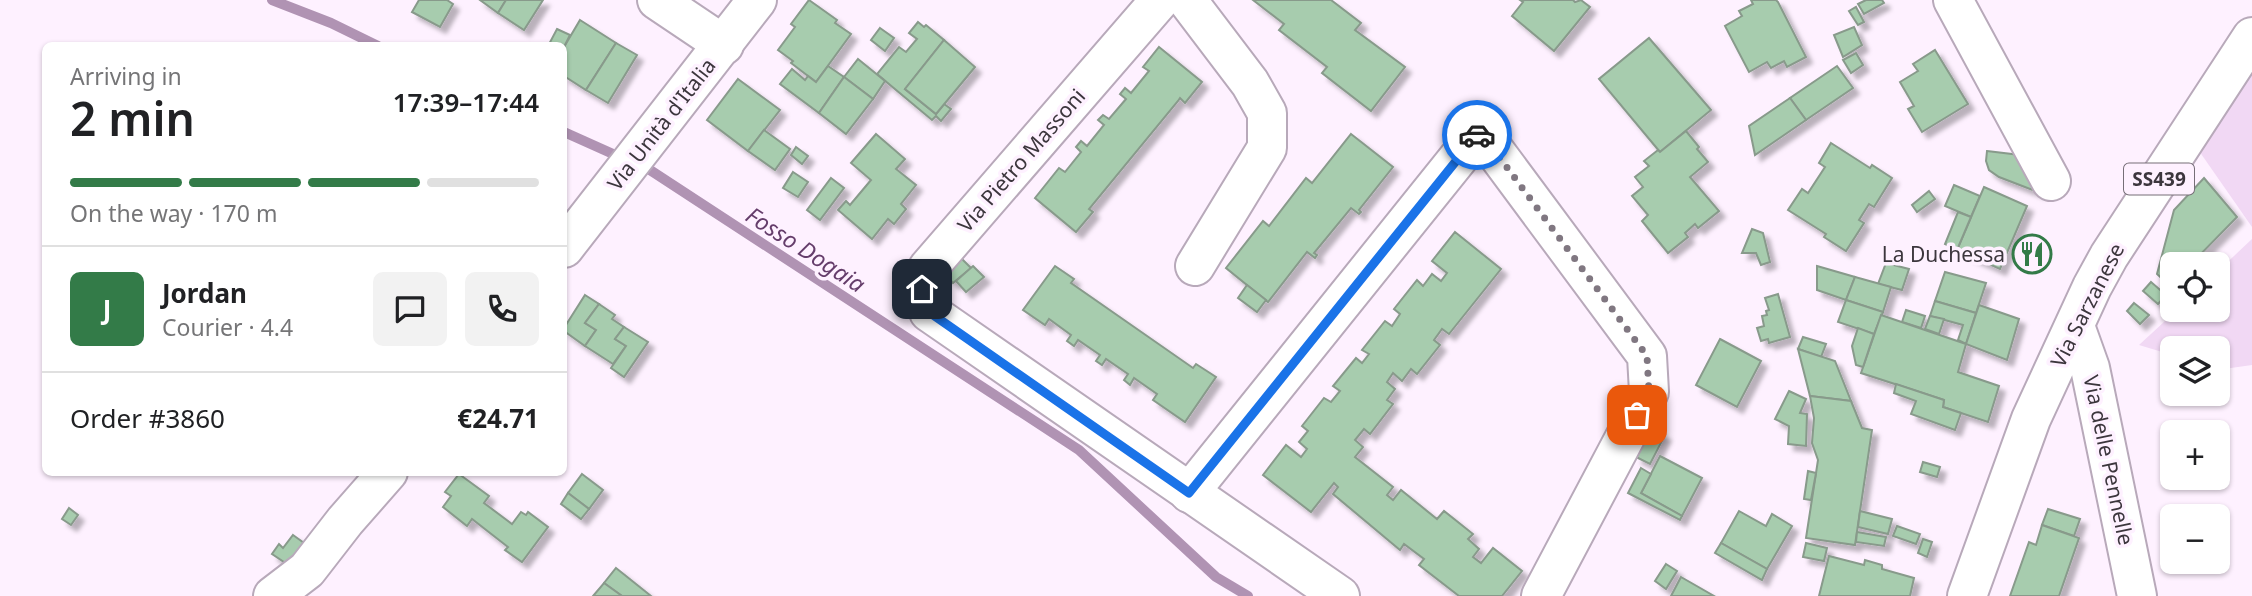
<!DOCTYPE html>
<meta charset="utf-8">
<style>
:root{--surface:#fff;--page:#f2f2f2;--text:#202124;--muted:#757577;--line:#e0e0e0;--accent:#337b48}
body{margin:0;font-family:"Noto Sans",sans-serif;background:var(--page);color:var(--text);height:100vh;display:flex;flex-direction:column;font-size:26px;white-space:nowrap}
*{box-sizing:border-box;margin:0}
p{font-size:23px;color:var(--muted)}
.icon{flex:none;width:38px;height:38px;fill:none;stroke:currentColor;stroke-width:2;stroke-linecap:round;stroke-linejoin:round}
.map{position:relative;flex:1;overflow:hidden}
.sheet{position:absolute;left:42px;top:42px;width:525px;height:434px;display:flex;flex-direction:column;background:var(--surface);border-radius:10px;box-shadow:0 2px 5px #0004}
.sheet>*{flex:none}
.buttons{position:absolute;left:2160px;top:252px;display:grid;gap:14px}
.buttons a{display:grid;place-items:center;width:70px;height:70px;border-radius:10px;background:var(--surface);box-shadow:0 2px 5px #0004;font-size:35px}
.pin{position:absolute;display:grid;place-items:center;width:60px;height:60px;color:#fff;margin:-30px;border-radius:14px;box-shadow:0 4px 10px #0006}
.courier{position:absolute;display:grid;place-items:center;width:70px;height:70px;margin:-35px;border:5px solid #1a73e8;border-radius:50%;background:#fff;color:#222;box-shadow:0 2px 9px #0007}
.summary em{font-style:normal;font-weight:600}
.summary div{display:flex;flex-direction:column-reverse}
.summary{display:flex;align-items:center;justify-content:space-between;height:119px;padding:0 28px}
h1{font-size:46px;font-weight:600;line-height:52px}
.bar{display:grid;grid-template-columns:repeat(4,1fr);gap:10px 7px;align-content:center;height:84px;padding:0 28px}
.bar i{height:9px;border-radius:5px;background:var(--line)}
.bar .current{background:var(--accent)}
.bar p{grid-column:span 4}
.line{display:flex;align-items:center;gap:18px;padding:0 28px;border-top:2px solid var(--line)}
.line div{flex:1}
.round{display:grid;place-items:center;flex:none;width:74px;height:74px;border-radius:10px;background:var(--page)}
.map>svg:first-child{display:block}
.green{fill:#f1d8f4}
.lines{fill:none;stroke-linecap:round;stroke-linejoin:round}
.stream{stroke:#b093b3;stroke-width:10}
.building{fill:#a7ccae;stroke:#889a8b;stroke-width:2;filter:url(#shadow)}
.street-casing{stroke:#b8a9ba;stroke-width:42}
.primary-casing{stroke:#b8a9ba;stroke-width:42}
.street{stroke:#fff;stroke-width:38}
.primary{stroke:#fff;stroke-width:38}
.done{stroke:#807781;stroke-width:7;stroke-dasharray:0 12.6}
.route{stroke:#1a73e8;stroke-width:9}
.labels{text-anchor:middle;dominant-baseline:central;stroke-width:7;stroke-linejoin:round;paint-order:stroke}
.shield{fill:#fef1ff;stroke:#766e77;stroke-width:2}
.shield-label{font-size:19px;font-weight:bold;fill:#3c363d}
.street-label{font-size:21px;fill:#3c363d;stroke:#fef1ff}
.poi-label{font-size:21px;fill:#3c363d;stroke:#fef1ff;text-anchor:end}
.water-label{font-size:23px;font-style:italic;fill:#653d6b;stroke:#fef1ff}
</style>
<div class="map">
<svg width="2252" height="596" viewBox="0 0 2252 596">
<defs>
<filter id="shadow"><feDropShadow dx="6" dy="6" stdDeviation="2" flood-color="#0004"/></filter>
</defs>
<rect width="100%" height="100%" fill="#fef1ff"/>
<g class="green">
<path d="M2252,62v165l-55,-79z"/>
<path d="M2252,239v126l-35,5v-22h-45v7l-33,-10 38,-35h40v-38z"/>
</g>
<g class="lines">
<g class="stream">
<path d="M272,0l59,23 47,23"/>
<path d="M564,132l58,26"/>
<path d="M639,165l11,5 429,280 137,127 32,19"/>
</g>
</g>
<g class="building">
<path d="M419,0h28l6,4 -13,23 -28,-15z"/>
<path d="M480,0h26l-8,13z"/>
<path d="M506,0h37l-19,30 -26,-17z"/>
<path d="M809,0l28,20 -2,3 16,11 -35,48 -25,-19 2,-2 -15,-11 17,-23 -4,-3z"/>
<path d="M1253,0h78l30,23 -6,7 50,37 -34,44 -49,-38 5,-6 -48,-37 5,-6z"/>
<path d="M1520,0h53l2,2 6,-2 9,7 -36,44 -42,-35 11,-14z"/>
<path d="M1751,0h25l2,2 28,55 -19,10 -3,-6 -13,7 -4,-6 -18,10 -24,-46 17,-10 -3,-5 14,-7z"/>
<path d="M1866,0h16l2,3 -20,11 -6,-10z"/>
<path d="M1856,7l8,15 -6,3 -9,-14z"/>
<path d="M580,20l36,23 -30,47 -22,-14v-29z"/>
<path d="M918,22l6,5 2,-2 18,15 -39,49 31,25 8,-10 7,5 -10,12 -5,-5 -4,4 -55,-46 22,-27 7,5 11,-13 -8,-6z"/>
<path d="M1854,27l8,18 -19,12 -9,-22z"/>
<path d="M880,28l14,10 -9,13 -14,-11z"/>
<path d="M557,29l13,6 -6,12 -16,-1z"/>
<path d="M1649,38l62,72 -51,42 -61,-73z"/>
<path d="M944,40l31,27 -39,47 -31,-25z"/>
<path d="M616,43l21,12 -29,48 -22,-13z"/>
<path d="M1159,47l43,35 -17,21 -5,-5 -2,3 -89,108 4,3 -17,20 -41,-34 24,-30 6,4 16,-20 -5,-5 5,-6 6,5 17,-21 -6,-5 5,-5 6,4 17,-20 -6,-5 5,-6 6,5 18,-22 -6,-4z"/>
<path d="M1935,50l33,54 -46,28 -14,-23 6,-3 -14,-24 18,-11 -5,-7z"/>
<path d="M1856,53l7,12 -12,8 -8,-13z"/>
<path d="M858,59l27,22 -12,18 -29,-22z"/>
<path d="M828,66l16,11 -25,36 -39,-29 12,-15 13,11 3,-4 8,6z"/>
<path d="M1837,66l16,22 -47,32 -16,-22z"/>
<path d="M844,77l29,22 -27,35 -27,-21z"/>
<path d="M738,79l42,31 -32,41 -41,-31z"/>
<path d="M1790,98l16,22 -51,35 -6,-29z"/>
<path d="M764,130l26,19 -15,21 -27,-19z"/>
<path d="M1686,131l13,16 -2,2 11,13 -18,15 29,34 -21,17 -3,-4 -10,9 3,4 -20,16 -26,-32 6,-6 -16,-19 11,-9 -8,-10 14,-11 -5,-5 14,-11 2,2z"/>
<path d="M876,134l29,25 -9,10 20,16 -15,19 5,5 -12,15 -6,-5 -16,20 -34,-29 8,-9 4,4 21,-25 -20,-17z"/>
<path d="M1351,134l42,33 -34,43 2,2 -2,2 -8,-6 -37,45 3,2 -2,3 -8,-6 -39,50 -42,-34 37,-47 6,5 37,-48 6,5z"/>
<path d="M1831,143l39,25 2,-3 20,13 -18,29 -5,-3 -10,16 5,3 -18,28 -22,-14 2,-3 -38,-24 14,-21 6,4 17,-26 -6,-4z"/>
<path d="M796,147l12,9 -6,8 -11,-9z"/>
<path d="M1987,151l33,4 18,37 -39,-15 -10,-7 -3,-9z"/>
<path d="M793,172l15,10 -10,15 -15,-9z"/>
<path d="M831,178l13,10 -24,32 -13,-10z"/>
<path d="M2204,178l33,39 -46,47h-19l-1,23 -14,-13 17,-64z"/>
<path d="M1954,185l26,11 -9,21 -26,-11z"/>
<path d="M1984,187l43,19 -27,63 -43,-19z"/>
<path d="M1929,191l6,8 -18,13 -5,-7z"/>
<path d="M1958,212l13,5 -14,33 -12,-6z"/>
<path d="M1752,229l11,4 7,29 -9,3 -5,-12h-14z"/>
<path d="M1455,232l46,37 -52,65 -7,-5 -8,11 6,5 -23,29 -6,-5 -9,12 -9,-8 -6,9 8,7 -8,11 6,4 -23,30 -6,-5 -9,11 8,7 -8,10 38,30 -6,8 6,5 8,-10 36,29 7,-8 29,23 -5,5 11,10 -6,8 8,6 12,-15 29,23 -20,25h-43l-40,-31 5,-6 -20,-15 -4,6 -67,-56 5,-7 -4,-4 -23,29 -48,-37 23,-30 15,12 6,-8 -8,-7 9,-11 -6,-5 22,-28 7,4 9,-11 -7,-5 23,-28 6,5 7,-9 -7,-4 23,-29 7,5 8,-12 -6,-5 23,-29 6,6 9,-12 9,7 6,-8 -15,-12z"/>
<path d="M961,258l10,10 -18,15 -8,-10z"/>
<path d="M1886,263l23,6 -7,21 -24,-6z"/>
<path d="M973,266l11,11 -18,15 -10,-11z"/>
<path d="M1055,266l19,13 -3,4 122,85 3,-4 20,13 -31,45 -32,-22 4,-6 -23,-16 -4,7 -6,-5 4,-6 -22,-15 -4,6 -6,-4 4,-6 -22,-15 -4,6 -7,-5 4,-6 -22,-16 -4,6 -22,-15z"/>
<path d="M1817,266l38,11 -9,23 -29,-10z"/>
<path d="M1945,272l41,11 -10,30 -41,-12z"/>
<path d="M1855,277l36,10 -8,25 -37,-12z"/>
<path d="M2151,282l15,13 -8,9 -15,-13z"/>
<path d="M1247,285l19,15 -9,12 -19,-14z"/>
<path d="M1778,294l12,43 -21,6 -1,-4 -7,2 -4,-13 7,-2 -2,-10 5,-1 -1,-4 3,-1 -4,-12z"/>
<path d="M585,295l14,9 -14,19 11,7 -11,16 -21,-15v-3z"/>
<path d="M1846,300l37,12 -9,22 -36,-12z"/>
<path d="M1935,301l41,12 -10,31 -8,-4 5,-15 -33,-9z"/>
<path d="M2134,303l15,12 -9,9 -13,-13z"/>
<path d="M599,304l16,11 -3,4 12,8 -9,12 11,7 -13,18 -28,-18 11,-16 -11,-7z"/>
<path d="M1979,305l40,14 -12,41 -41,-16z"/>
<path d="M1906,310l19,6 -4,12 -19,-6z"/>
<path d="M1881,315l85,29 -8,28 41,14 -11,36 -45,-15 1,-7 -83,-27z"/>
<path d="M1930,316l14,3 -5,15 -14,-5z"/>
<path d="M624,327l24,15 -24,35 -13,-9 15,-22 -11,-7z"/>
<path d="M1858,328l16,6 -11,33 -7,-2 -4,-19z"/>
<path d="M1803,337l23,7 -5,13 -23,-8z"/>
<path d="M1720,339l41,22 -24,46 -41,-22z"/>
<path d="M1798,349l37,12 16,40 -41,-5z"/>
<path d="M1896,384l48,16 -1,7 18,6 -6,17 -44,-16 5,-13 -22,-8z"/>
<path d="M1789,391l17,8 -6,14 7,1 -1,32 -18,-2 1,-18 -14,-7z"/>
<path d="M1810,396l41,5 11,27 10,2 -17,115 -49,-7 12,-78 -6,-17 2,-25z"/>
<path d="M1652,428l13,7 -15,29 -14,-7z"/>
<path d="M1660,456l42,22 -20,38 -41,-23z"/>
<path d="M1923,462l17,5 -3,10 -17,-5z"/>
<path d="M1641,468l10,6 -10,19 41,23 -2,4 -52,-27z"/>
<path d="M1808,471l8,2 -5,27 -7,-1z"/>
<path d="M459,474l30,22 -5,7 28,21 9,-12 5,3 2,-3 20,15 -26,35 -17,-12 3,-3 -36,-28 -5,7 -24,-19 8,-11 -6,-4z"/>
<path d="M582,474l21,16 -14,19 -21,-16z"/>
<path d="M568,493l21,16 -8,10 -20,-15z"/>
<path d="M69,508l9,7 -7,10 -9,-6z"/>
<path d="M2048,509l32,10 -6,17 -32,-11z"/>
<path d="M1739,511l27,15 6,-12 20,12 -25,43 -46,-26z"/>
<path d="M1860,511l32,8 -4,15 -30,-7z"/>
<path d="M2042,525l37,13 -20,58h-49l19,-54 7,3z"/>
<path d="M1897,526l23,8 -4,10 -23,-8z"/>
<path d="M1857,532l29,5 -2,9 -28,-4z"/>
<path d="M293,535l18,13 -15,22 -24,-16 7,-10 4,4z"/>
<path d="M1923,539l9,3 -5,15 -9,-4z"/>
<path d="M1721,543l46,26 -5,11 -47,-27z"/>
<path d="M1806,543l21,5 -3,13 -21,-4z"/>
<path d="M1829,556l35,9 1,-5 17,5v4l32,9 -4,18h-91z"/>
<path d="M1666,564l11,7 -11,18 -11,-8z"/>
<path d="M616,568l35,28h-29l-18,-13z"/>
<path d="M1681,577l33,19h-43z"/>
<path d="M604,583l18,13h-29z"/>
</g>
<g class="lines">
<defs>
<g id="street">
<path d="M657,0l67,45"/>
<path d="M1160,0l-232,268 -6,21 7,23 411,284"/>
<path d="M1187,0l63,83 17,30v35l-72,118"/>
<path d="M1953,0l98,181"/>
<path d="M564,248l193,-248"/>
<path d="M2075,326l15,42 47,228"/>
<path d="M1189,493l291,-362 167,225 2,36 -108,204"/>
<path d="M273,596l34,-26 38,-49 43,-49"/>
</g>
<path id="primary" d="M1967,596l64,-177 61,-132 17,-31 143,-219"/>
</defs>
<use href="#street" class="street-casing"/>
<use href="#primary" class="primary-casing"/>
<use href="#street" class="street"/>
<use href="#primary" class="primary"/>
</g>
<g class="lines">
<path class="done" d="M1477,135l3,-4 167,225 2,37 -12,22"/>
<path class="route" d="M922,289l7,23 260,181 288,-358"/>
</g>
<defs>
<symbol id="restaurant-ring" viewBox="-11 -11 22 22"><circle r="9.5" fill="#fef1ff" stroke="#337b48" stroke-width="1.5"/><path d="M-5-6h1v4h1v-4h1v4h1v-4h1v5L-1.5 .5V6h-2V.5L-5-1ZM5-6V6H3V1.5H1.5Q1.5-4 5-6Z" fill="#337b48"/></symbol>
</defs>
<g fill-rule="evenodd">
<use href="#restaurant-ring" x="2010" y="232" width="44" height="44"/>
</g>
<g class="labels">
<rect class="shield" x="2124" y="163.5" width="70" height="31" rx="5"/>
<g class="shield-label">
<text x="2159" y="179">SS439</text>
</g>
<g class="street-label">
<text transform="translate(661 124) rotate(-52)">Via Unità d'Italia</text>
<text transform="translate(1021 160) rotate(-49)">Via Pietro Massoni</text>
<text transform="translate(2087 305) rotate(-63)">Via Sarzanese</text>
<text transform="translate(2109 460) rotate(78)">Via delle Pennelle</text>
</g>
<g class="poi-label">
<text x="2005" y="254">La Duchessa</text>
</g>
<g class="water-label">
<text transform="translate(806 249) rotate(33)">Fosso Dogaia</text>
</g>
</g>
</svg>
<div class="buttons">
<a><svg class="icon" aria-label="locate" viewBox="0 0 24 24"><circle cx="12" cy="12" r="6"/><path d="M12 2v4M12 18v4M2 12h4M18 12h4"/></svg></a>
<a><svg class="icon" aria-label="layers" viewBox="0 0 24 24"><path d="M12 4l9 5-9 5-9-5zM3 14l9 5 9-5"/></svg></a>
<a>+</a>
<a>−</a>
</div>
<div class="pin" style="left:1637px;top:415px;background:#ea580c"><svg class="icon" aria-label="bag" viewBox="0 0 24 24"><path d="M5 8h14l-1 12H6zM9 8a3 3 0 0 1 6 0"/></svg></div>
<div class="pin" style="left:922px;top:289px;background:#1f2937"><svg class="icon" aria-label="home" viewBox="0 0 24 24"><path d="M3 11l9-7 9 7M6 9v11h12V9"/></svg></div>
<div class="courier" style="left:1477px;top:135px"><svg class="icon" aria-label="car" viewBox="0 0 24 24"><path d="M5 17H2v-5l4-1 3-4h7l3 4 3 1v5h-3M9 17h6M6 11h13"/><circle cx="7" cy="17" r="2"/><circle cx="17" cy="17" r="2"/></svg></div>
<section class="sheet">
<div class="summary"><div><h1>2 min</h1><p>Arriving in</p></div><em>17:39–17:44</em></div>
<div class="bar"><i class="current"></i><i class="current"></i><i class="current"></i><i></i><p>On the way · 170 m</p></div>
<div class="line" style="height:126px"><b class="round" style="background:var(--accent);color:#fff">J</b><div><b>Jordan</b><p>Courier · 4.4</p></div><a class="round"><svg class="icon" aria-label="chat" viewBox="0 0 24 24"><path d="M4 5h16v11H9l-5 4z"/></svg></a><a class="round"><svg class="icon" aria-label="phone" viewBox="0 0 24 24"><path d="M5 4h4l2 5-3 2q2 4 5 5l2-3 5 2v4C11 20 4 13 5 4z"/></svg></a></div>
<div class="line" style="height:91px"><div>Order #3860</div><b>€24.71</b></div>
</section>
</div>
